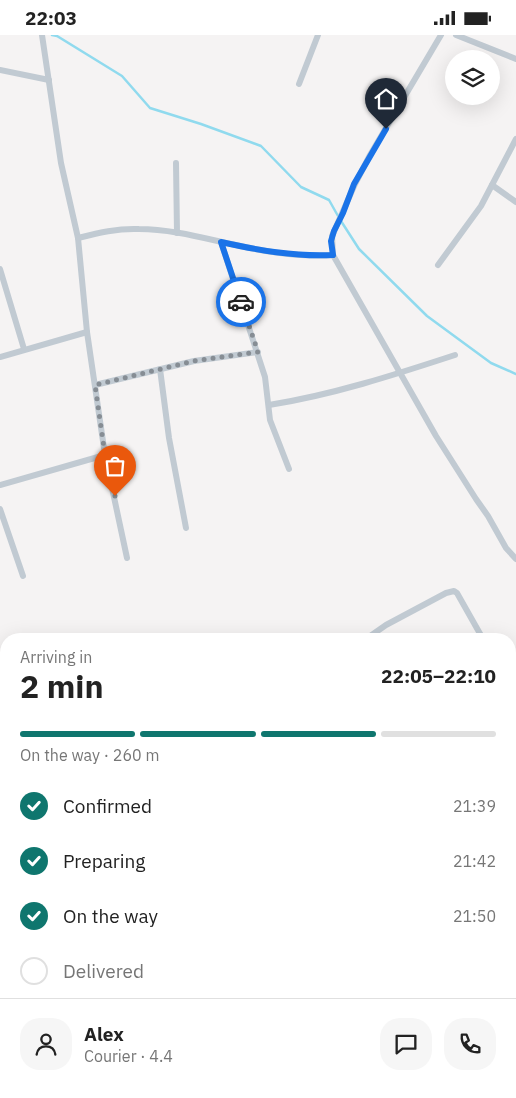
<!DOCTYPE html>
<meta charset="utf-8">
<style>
:root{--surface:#fff;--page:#f6f6f6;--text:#222;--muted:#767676;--line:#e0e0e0;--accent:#0f766e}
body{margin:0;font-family:"IBM Plex Sans",sans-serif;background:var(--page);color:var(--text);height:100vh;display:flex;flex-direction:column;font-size:19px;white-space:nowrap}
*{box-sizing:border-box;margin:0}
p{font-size:16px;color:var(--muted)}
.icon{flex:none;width:28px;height:28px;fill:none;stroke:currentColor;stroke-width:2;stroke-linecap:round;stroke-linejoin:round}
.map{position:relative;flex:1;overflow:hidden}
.drawer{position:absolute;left:0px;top:598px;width:516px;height:466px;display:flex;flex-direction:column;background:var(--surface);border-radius:20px 20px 0 0;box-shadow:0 5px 20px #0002}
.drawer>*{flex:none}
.buttons{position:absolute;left:445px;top:15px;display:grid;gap:10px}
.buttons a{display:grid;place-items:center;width:55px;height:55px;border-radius:50%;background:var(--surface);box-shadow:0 5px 20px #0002;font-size:25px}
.pin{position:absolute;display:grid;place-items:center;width:42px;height:42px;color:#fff;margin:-51px -21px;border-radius:50% 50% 50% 0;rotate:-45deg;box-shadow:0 0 5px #0007}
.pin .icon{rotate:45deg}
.courier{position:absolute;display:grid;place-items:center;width:50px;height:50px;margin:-25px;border:4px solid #1a73e8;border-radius:50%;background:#fff;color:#222;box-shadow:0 1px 6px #0007}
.overview em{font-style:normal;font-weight:700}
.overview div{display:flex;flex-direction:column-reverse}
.overview{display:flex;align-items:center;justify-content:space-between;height:85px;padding:0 20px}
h1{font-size:32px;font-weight:700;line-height:38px}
.bar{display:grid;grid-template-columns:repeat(4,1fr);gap:8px 5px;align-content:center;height:60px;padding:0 20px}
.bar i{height:6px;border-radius:4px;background:var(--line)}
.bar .on{background:var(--accent)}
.bar p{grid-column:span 4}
.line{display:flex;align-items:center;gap:12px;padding:0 20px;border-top:1px solid var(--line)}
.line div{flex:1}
.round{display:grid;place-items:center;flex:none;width:52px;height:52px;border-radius:20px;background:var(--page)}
ol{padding:0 20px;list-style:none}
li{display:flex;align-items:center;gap:15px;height:55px}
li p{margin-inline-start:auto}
li .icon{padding:5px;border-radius:50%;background:var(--accent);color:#fff;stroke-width:4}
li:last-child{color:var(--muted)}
li i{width:28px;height:28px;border:2px solid var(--line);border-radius:50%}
.status{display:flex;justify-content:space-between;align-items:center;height:35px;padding:0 25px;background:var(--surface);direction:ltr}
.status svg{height:14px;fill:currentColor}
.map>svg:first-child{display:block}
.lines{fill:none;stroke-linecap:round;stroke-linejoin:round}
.stream{stroke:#90daee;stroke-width:2.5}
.minor{stroke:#c1cad2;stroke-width:6}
.done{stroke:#868d94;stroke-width:5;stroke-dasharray:0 9}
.route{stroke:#1a73e8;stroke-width:6}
</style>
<div class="status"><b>22:03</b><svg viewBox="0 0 49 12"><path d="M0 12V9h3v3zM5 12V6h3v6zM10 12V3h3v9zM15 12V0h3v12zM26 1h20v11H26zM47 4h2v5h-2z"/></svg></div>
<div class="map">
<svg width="516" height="1063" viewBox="0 0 516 1063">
<rect width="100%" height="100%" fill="#f5f3f3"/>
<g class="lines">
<g class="stream">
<path d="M52,0l5,1 65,40 28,32 51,16 60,22 40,41 28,13 9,16"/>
<path d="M341,186l18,28 68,67 64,47 25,11"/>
</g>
<g class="minor">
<path d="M42,0l19,128 17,75 9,94 18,123 22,103"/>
<path d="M456,0l60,24"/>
<path d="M0,35l49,10"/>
<path d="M299,49l19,-49"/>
<path d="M176,128l1,70"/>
<path d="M492,150l24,17"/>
<path d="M78,203c20,-5 40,-10 61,-9 35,0 71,11 106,18 28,6 59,10 88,8l103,181 40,63 12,17 18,32 10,11"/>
<path d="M221,207l44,135 5,43 19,49"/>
<path d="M333,220l-1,-19 23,-52 15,-29 71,-120"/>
<path d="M438,230l43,-59 35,-67"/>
<path d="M0,234l24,80"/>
<path d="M0,322l87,-25"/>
<path d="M160,334l9,69 17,90"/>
<path d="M95,350l99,-24 64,-9"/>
<path d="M269,370c63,-10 125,-30 186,-50"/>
<path d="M0,450l105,-30"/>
<path d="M0,474l23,67"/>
<path d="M366,604l20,-14 60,-32 8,-2 3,2 26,46"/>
<path d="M510,652l6,-3"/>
<path d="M510,658l6,14"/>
<path d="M510,721l6,-4"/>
<path d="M0,738l6,-3"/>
<path d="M0,812l6,14"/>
<path d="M0,852l6,-5"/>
<path d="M510,885l6,-4"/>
<path d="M0,986l6,-4"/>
<path d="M0,1047l6,1"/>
<path d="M164,1058l5,5"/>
<path d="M221,1058l9,5"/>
<path d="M341,1058l5,5"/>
<path d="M38,1063l4,-5"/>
<path d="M206,1063l10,-5"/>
<path d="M403,1063l7,-5"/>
</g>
</g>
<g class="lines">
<path class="done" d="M115,461l-10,-41 -10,-70 99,-24 64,-9 -17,-50"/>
<path class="route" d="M241,267l-20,-60c36,8 74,15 112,13l-2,-14 3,-10 9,-18 11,-29 32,-55"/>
</g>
</svg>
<div class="buttons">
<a><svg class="icon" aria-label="layers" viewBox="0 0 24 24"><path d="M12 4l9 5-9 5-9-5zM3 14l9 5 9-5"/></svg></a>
</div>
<div class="pin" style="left:115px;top:461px;background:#ea580c"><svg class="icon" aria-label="bag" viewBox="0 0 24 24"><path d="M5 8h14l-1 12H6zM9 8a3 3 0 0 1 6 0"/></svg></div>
<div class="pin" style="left:386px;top:94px;background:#1f2937"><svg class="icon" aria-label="home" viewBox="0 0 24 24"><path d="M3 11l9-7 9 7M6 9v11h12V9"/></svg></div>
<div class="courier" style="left:241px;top:267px"><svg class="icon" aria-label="car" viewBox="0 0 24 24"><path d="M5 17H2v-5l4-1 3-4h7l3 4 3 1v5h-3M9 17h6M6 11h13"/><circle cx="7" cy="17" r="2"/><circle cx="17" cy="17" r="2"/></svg></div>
<section class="drawer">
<div class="overview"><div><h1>2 min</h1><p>Arriving in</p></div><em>22:05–22:10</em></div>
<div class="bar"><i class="on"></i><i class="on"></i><i class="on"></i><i></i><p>On the way · 260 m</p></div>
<ol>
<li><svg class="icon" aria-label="check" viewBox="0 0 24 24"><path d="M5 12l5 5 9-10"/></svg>Confirmed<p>21:39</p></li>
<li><svg class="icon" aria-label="check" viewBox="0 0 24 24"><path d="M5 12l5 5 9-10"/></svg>Preparing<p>21:42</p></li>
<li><svg class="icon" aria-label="check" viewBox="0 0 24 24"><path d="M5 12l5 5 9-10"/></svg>On the way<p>21:50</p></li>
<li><i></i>Delivered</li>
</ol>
<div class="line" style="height:90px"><a class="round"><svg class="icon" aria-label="person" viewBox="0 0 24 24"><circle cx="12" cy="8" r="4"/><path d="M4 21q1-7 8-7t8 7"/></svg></a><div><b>Alex</b><p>Courier · 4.4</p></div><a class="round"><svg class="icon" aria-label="chat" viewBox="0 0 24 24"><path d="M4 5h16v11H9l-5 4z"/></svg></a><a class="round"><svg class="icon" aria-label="phone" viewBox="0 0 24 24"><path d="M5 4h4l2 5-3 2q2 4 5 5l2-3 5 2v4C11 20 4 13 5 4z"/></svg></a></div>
</section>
</div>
